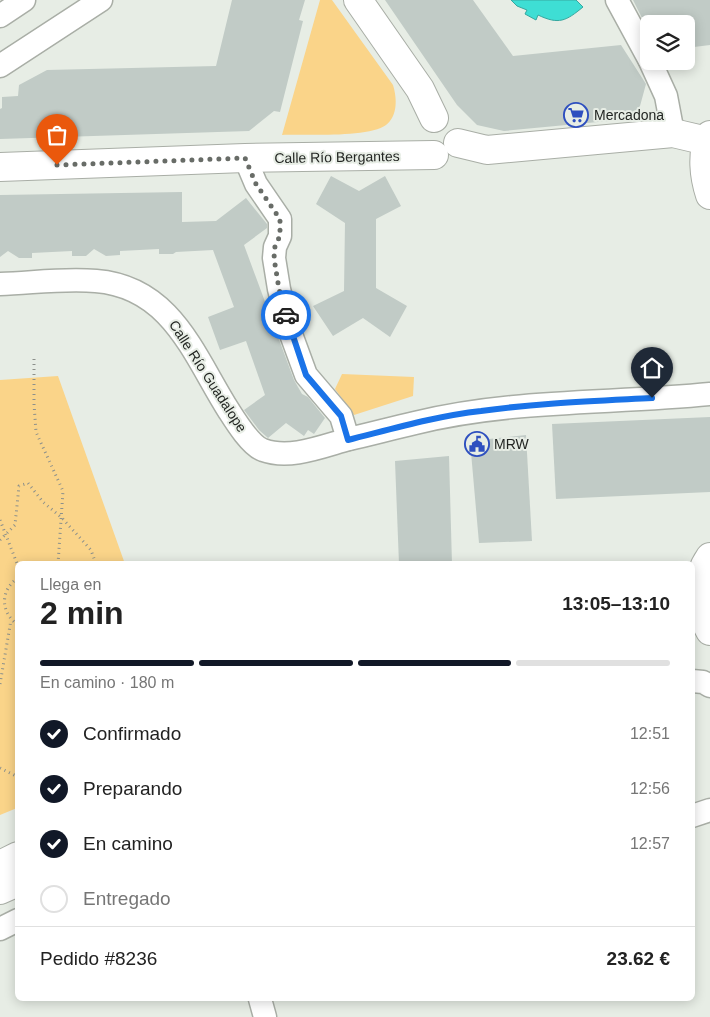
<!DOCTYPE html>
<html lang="es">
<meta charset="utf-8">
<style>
:root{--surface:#fff;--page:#f2f2f2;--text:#222;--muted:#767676;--line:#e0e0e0;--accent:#111827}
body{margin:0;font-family:Helvetica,sans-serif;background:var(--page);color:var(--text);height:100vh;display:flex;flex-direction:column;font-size:19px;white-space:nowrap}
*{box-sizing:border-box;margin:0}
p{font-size:16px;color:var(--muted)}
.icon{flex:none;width:28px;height:28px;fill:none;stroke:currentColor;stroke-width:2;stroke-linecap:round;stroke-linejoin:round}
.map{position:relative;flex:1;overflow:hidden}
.side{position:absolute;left:15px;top:561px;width:680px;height:440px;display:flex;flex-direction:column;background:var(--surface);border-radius:8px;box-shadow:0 2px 12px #0003}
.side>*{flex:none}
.tools{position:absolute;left:640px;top:15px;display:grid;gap:10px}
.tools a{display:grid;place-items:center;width:55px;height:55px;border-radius:8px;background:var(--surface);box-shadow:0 2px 12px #0003;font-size:25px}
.pin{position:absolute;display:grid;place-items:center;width:42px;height:42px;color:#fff;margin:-51px -21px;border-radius:50% 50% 50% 0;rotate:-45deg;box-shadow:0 0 5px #0007}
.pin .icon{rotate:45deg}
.courier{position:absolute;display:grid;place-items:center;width:50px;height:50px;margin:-25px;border:4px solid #1a73e8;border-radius:50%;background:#fff;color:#222;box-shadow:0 1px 6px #0007}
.summary em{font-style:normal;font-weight:700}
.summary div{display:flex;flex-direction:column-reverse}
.summary{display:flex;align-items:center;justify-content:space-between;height:85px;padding:0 25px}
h1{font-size:32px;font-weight:700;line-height:38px}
.bar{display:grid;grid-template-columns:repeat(4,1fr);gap:8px 5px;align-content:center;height:60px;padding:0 25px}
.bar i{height:6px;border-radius:4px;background:var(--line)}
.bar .active{background:var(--accent)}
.bar p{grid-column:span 4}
.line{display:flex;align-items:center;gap:12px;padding:0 25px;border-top:1px solid var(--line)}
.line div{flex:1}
ol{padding:0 25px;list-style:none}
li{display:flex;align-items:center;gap:15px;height:55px}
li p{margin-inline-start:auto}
li .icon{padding:5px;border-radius:50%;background:var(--accent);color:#fff;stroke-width:4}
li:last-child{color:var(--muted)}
li i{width:28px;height:28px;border:2px solid var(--line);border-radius:50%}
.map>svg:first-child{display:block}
.green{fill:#fad489}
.water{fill:#3eded4;stroke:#36a79f}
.building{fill:#c1cbc6}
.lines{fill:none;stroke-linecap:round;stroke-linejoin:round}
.minor-casing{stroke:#a9aea6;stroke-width:25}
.major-casing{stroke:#a9aea6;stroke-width:30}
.path{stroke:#8c908b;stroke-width:3;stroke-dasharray:1 4;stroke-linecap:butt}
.minor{stroke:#fff;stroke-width:22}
.major{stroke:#fff;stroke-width:28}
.done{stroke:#686c67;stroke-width:5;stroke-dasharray:0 9}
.route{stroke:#1a73e8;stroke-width:6}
.labels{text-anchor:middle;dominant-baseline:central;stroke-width:4;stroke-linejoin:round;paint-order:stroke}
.poi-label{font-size:14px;fill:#232623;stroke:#e7ede5;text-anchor:start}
.street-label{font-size:14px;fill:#232623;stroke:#e7ede5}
</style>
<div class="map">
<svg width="710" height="1017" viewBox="0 0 710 1017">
<rect width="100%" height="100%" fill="#e7ede5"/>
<g class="green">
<path d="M320,0h12l61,85c4,13 5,31 -7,40 -17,13 -80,9 -104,10z"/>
<path d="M342,374l72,3 -1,19 -59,19 -19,-26z"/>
<path d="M58,376l67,188h-107l-1,244 -17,7v-435z"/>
</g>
<path class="water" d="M511,0h65l7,7c-17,14 -24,18 -45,8l-2,5 -11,-6 2,-4 -10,-4z"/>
<g class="building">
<path d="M232,0h73l-6,20 4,1 -23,91 -6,-1 -25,20 -249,8v-30l2,-1v-11l16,-1 1,-11 28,-15 169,-4z"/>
<path d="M385,0h88l40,56 108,-11 25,39 -6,22 -5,5 -16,9 -115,11 -27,-6 -20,-20z"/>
<path d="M633,0h77v45l-24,3v-24h-41z"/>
<path d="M331,176l28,15 26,-15 16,30 -25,13v69l31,18 -17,31 -27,-19 -30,18 -20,-30 31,-15 1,-68 -29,-19z"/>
<path d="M182,192v30l34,-1 30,-23 21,26v4l-23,17 50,135 8,14 6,3 17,21 -11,16 -6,-4 -4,6 -18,-13 -18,15 -9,-8 -15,-20 21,-15 -19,-54 -26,9 -12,-33 26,-10 -21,-57 -37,2 -3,2h-14v-5l-39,2v4l-14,1 -12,-7 -8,7h-14v-5l-40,2v5h-13l-11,-7 -8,6v-62z"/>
<path d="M710,417v75l-154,7 -4,-75z"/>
<path d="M526,435l6,106 -53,2 -9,-102z"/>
<path d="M449,456l3,108h-53l-4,-103z"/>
</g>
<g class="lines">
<defs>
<g id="minor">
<path d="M617,0l32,59"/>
<path d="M0,16l24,-16"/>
<path d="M650,61l16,35 7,37"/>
<path d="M0,66l101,-66"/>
<path d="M245,158l11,26 24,35v17l-5,11 -1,11 5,31 9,37 18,49 35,41 7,23"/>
<path d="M0,284c32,-1 64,-6 96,-3 76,6 98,75 133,130 7,11 22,35 34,39 27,10 60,-4 86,-11 22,-5 44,-11 66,-16 97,-24 197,-19 295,-29"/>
<path d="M692,681l11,1 7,4"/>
<path d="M692,816l18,-6"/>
<path d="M0,929l18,-9"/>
<path d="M260,999l5,18"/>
</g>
<g id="major">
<path d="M358,0l62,89 14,29"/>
<path d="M710,135c-9,18 -6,42 0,60"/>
<path d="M458,143l29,7 186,-17 34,8"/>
<path d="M0,167l245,-9 189,-3"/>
<path d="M710,557c-16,23 -14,50 0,74"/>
<path d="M0,865l18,-9"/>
<path d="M0,890l18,-8"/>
</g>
</defs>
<use href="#minor" class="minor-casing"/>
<use href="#major" class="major-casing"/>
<g class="path">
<path d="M34,359v45l2,28 27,59 -5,73"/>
<path d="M0,520l18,46"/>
<path d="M0,540l15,-15 4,-39 9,-3 15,19 19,16 29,32 5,14"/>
<path d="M18,578c-18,12 -18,34 0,47"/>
<path d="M0,684l11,-64"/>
<path d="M0,768l18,9"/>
</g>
<use href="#minor" class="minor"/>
<use href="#major" class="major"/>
</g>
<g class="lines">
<path class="done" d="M57,165l188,-7 11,26 24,35v17l-5,10 -1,12 5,31 7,26"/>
<path class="route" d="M286,315l20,60 35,41 7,24c44,-11 88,-24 133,-29 57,-8 114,-10 171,-13"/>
</g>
<defs>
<symbol id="supermarket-ring" viewBox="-11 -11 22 22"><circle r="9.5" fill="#e7ede5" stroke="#2e4fbf" stroke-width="1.5"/><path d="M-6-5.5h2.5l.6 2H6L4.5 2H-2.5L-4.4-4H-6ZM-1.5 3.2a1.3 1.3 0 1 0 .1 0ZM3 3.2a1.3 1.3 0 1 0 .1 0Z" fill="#2e4fbf"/></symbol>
<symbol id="civic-ring" viewBox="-11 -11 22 22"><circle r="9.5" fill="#e7ede5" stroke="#2e4fbf" stroke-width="1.5"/><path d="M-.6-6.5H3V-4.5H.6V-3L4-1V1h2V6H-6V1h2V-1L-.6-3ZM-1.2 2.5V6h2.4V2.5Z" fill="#2e4fbf"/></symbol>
</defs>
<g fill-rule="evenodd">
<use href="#supermarket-ring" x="562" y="101" width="28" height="28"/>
<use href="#civic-ring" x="463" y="430" width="28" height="28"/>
</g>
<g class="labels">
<g class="poi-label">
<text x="594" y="115">Mercadona</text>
<text x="494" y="444">MRW</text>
</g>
<g class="street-label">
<text transform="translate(337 157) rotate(-1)">Calle Río Bergantes</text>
<text transform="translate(208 376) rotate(57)">Calle Río Guadalope</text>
</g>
</g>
</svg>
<div class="tools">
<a><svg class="icon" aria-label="layers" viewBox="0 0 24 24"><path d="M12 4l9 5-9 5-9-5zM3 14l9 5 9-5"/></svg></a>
</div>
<div class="pin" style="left:57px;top:165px;background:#ea580c"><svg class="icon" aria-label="bag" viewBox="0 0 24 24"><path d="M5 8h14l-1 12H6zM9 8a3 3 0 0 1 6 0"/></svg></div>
<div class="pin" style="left:652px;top:398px;background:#1f2937"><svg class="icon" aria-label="home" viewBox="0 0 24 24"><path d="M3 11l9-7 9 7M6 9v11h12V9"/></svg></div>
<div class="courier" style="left:286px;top:315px"><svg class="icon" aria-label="car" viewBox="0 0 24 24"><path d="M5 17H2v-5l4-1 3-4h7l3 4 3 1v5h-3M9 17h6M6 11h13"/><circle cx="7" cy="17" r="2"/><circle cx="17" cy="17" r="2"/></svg></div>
<section class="side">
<div class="summary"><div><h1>2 min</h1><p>Llega en</p></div><em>13:05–13:10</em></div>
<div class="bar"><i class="active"></i><i class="active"></i><i class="active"></i><i></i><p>En camino · 180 m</p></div>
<ol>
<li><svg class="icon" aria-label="check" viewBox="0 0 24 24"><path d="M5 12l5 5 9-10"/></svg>Confirmado<p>12:51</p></li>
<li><svg class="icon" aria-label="check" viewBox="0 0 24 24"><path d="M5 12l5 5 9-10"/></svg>Preparando<p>12:56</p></li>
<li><svg class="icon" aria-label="check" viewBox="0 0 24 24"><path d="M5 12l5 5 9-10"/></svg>En camino<p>12:57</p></li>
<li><i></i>Entregado</li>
</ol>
<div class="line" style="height:65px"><div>Pedido #8236</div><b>23.62 €</b></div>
</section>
</div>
